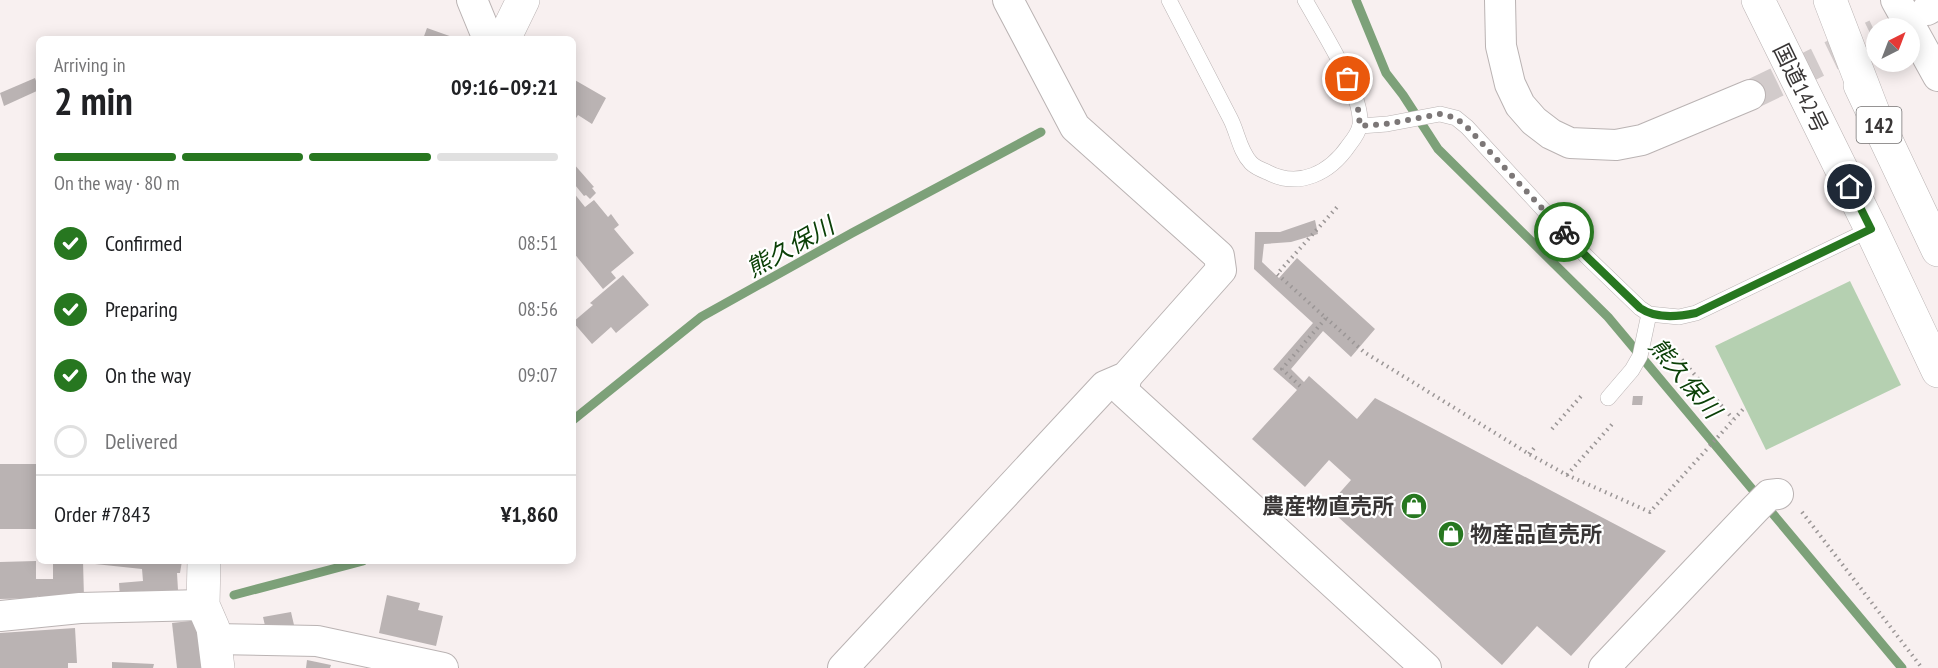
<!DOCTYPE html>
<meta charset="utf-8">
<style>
:root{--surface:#fff;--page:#f6f6f6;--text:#202124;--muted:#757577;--line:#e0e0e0;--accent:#277720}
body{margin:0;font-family:"PT Sans Narrow","Noto Sans JP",sans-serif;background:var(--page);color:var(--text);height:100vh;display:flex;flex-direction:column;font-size:22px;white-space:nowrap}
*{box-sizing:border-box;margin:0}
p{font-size:20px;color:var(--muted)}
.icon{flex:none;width:33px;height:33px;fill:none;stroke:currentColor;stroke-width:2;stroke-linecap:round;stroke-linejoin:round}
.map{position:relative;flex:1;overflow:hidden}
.drawer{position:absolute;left:36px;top:36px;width:540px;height:528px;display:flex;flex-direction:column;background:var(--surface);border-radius:9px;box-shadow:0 3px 15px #0003}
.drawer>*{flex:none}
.needle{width:39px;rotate:42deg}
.tools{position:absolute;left:1866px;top:18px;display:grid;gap:12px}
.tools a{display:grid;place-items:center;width:54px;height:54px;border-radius:50%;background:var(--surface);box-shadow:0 3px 15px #0003;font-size:30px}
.pin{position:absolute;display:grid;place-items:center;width:51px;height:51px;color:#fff;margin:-26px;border:3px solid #fff;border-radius:50%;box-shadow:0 2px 6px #0007}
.courier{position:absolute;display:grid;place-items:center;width:60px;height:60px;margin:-30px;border:4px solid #277720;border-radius:50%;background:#fff;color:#222;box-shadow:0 2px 8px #0007}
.headline em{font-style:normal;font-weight:800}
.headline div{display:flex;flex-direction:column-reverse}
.headline{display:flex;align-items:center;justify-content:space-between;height:102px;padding:0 18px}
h1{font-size:39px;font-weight:800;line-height:45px}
.bar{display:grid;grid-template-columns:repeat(4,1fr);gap:9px 6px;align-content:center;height:72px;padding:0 18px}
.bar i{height:8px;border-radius:4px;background:var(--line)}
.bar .active{background:var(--accent)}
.bar p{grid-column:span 4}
.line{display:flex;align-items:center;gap:15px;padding:0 18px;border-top:2px solid var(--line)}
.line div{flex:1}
ol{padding:0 18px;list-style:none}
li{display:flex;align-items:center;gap:18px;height:66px}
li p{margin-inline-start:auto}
li .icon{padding:6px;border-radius:50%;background:var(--accent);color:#fff;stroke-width:4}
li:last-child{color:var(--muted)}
li i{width:33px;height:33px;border:3px solid var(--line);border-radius:50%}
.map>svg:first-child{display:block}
.green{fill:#b5d0b1}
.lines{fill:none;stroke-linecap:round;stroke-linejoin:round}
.stream{stroke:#7da179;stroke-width:9}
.building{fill:#bab3b3}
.minor-tunnel{stroke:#d2cbcb;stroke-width:30;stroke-dasharray:30 15;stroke-linecap:butt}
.service-casing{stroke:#bab3b3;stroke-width:16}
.minor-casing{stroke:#bab3b3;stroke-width:32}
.secondary-casing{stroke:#bab3b3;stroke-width:34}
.trunk-casing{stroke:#bab3b3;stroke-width:34}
.motorway-casing{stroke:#bab3b3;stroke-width:34}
.path{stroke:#9b9696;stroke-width:4;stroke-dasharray:1.5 4.5;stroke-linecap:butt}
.service{stroke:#fff;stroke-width:15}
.minor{stroke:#fff;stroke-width:30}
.secondary{stroke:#fff;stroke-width:33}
.trunk{stroke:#fff;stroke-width:33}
.motorway{stroke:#fff;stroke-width:33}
.done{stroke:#7c7777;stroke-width:6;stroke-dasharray:0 10.8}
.route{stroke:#277720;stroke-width:8}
.labels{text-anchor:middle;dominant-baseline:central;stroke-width:4.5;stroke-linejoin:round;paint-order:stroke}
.shield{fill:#fff;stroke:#747272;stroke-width:1.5}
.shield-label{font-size:21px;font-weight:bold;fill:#393636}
.street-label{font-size:22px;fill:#393636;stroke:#fff}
.poi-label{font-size:22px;font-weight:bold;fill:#393636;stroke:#fff;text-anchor:end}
.water-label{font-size:24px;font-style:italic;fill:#0b4007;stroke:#fff}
</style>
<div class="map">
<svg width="1938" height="668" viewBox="0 0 1938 668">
<rect width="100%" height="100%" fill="#f8f0f0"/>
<path class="green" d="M1850,281l51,104 -135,65 -51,-104z"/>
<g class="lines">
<g class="stream">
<path d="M1356,0l30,73 17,22 35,54 170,168 294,351"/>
<path d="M573,420l128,-103 151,-84 189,-101"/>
<path d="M234,595l129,-34"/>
</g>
</g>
<g class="building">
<path d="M427,28l31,11h-35z"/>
<path d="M35,78l4,12 -35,16 -4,-13z"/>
<path d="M573,79l33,19 -14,26 -14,-9 -5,8z"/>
<path d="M573,163l21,24 -2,1 4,5 -6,6 -4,-4 -2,1 -9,-11 -2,1z"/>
<path d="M573,192l12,15 9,-7 14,17 3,-3 8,11 -5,4 20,24 -23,19 5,6 -13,11 -30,-37z"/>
<path d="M1315,220l3,14 -27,8 -27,2 -2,18 17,16 18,-20 78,71 -24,28 -28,-26 -32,38 13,13 5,-6 48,43 18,-21 291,153 -95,105 -34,-30 -35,39 -175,-158 24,-27 -22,-20 -24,27 -53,-48 45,-49 -24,-21 40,-46 -59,-54 1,-37h25z"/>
<path d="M623,275l26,30 -33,28 -5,-6 -19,17 -19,-22 20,-17 -3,-2z"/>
<path d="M1633,396h10l-1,9h-10z"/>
<rect x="0" y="464" width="39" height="65"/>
<path d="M36,561v18h17v-18h30l1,37 -47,-2v2l-37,1v-37z"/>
<path d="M96,561h86l-2,12h-3l1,17 -5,5 -53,3 -1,-15 24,-2 -1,-12 -47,-5z"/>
<path d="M387,595l33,8 -2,7 25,6 -7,30 -57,-13z"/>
<path d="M291,612l3,13 -28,5 -3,-13z"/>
<path d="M199,620l6,48h-28l-5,-45z"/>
<path d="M75,628l2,35h-9v5h-68v-35z"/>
<path d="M307,660l24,5 -1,3h-24z"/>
<path d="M112,662l42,2 -1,4h-41z"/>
</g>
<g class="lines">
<path class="minor-tunnel" d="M1750,95l126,-61"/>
<defs>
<g id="service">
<path d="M1169,0c20,39 41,79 61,118 8,15 9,32 21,45 4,4 11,7 16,9 32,17 63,1 82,-27 4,-5 10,-14 11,-20 3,-32 -39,-96 -55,-125"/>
<path d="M1360,126l27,-2 53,-10 16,4 11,9 119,129 54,52 9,6 30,3 17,-4 175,-84"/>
<path d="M1608,398l24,-28 8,-14 9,-42"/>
</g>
<g id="minor">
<path d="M472,0l16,39"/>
<path d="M1500,0l1,46 9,38 10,21 14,16 17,13 19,9 46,2 26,-5 108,-45"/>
<path d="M1896,0l42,76"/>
<path d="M1927,10l11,-6"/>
<path d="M1126,377l-2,15 302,276"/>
<path d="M0,616l80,-8 123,-3"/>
<path d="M214,639l103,2 126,27"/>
<path d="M843,668l262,-282 21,-9 95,-107 -2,-14 -144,-129 -67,-127"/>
<path d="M1604,668l151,-159 14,-14 9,-1"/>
</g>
<g id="secondary">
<path d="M504,39l19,-39"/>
<path d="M204,561l-1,44 10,23 5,40"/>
</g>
<g id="trunk">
<path d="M1758,0l113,229 67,142"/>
<path d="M1860,85l78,165"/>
</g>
<path id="motorway" d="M1830,0l43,112"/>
</defs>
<use href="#service" class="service-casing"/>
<use href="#minor" class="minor-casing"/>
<use href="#secondary" class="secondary-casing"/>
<use href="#trunk" class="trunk-casing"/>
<use href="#motorway" class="motorway-casing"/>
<g class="path">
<path d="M1326,318l38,34 165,102 38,21 83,37 95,-105"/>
<path d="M1670,346l63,73"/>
<path d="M1300,386l-18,-17 44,-51 -49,-44 61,-68"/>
<path d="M1552,429l31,-35"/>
<path d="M1529,454l6,-7"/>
<path d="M1567,475l47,-53"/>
<path d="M1802,512l120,156"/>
</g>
<use href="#service" class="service"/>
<use href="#minor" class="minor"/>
<use href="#secondary" class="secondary"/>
<use href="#trunk" class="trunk"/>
<use href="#motorway" class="motorway"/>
</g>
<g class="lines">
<path class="done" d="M1348,79l10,30 2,17 26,-2 54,-10 16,4 11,9 97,105"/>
<path class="route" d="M1564,232l22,24 54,52c16,11 37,9 56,5l175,-84 -21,-42"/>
</g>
<defs>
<symbol id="shop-disc" viewBox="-11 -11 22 22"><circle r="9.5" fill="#277720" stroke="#fff"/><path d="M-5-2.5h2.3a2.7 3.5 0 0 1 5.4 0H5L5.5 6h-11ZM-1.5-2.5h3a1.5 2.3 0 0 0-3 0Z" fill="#fff"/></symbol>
</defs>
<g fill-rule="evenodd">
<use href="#shop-disc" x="1399" y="491" width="30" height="30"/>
<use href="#shop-disc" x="1436" y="519" width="30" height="30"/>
</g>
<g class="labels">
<rect class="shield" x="1856.5" y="107" width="45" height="36" rx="4.5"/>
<g class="shield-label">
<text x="1879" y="125">142</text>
</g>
<g class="street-label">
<text transform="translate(1801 88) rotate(64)">国道142号</text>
</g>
<g class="poi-label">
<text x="1394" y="506">農産物直売所</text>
<text x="1470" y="534" text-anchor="start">物産品直売所</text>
</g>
<g class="water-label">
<text transform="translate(790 247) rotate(-29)">熊久保川</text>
<text transform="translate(1685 378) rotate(50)">熊久保川</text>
</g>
</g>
</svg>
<div class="tools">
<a><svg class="needle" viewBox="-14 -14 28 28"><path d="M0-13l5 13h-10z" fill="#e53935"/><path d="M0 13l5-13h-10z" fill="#757577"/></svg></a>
</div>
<div class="pin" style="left:1348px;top:79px;background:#ea580c"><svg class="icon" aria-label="bag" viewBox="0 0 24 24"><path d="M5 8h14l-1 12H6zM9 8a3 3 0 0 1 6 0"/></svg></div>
<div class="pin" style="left:1850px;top:187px;background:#1f2937"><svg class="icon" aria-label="home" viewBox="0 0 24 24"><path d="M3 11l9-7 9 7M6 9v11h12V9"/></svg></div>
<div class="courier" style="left:1564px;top:232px"><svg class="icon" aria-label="bike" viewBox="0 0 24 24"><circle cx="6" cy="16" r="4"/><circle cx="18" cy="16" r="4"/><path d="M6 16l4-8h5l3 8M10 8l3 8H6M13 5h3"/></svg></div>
<section class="drawer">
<div class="headline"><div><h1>2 min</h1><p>Arriving in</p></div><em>09:16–09:21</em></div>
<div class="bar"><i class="active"></i><i class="active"></i><i class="active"></i><i></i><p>On the way · 80 m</p></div>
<ol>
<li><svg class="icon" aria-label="check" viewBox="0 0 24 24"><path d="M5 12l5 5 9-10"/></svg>Confirmed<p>08:51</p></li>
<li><svg class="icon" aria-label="check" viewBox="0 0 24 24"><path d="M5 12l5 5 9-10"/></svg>Preparing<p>08:56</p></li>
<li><svg class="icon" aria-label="check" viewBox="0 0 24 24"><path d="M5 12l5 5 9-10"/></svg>On the way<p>09:07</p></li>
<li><i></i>Delivered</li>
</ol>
<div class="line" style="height:78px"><div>Order #7843</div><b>¥1,860</b></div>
</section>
</div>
